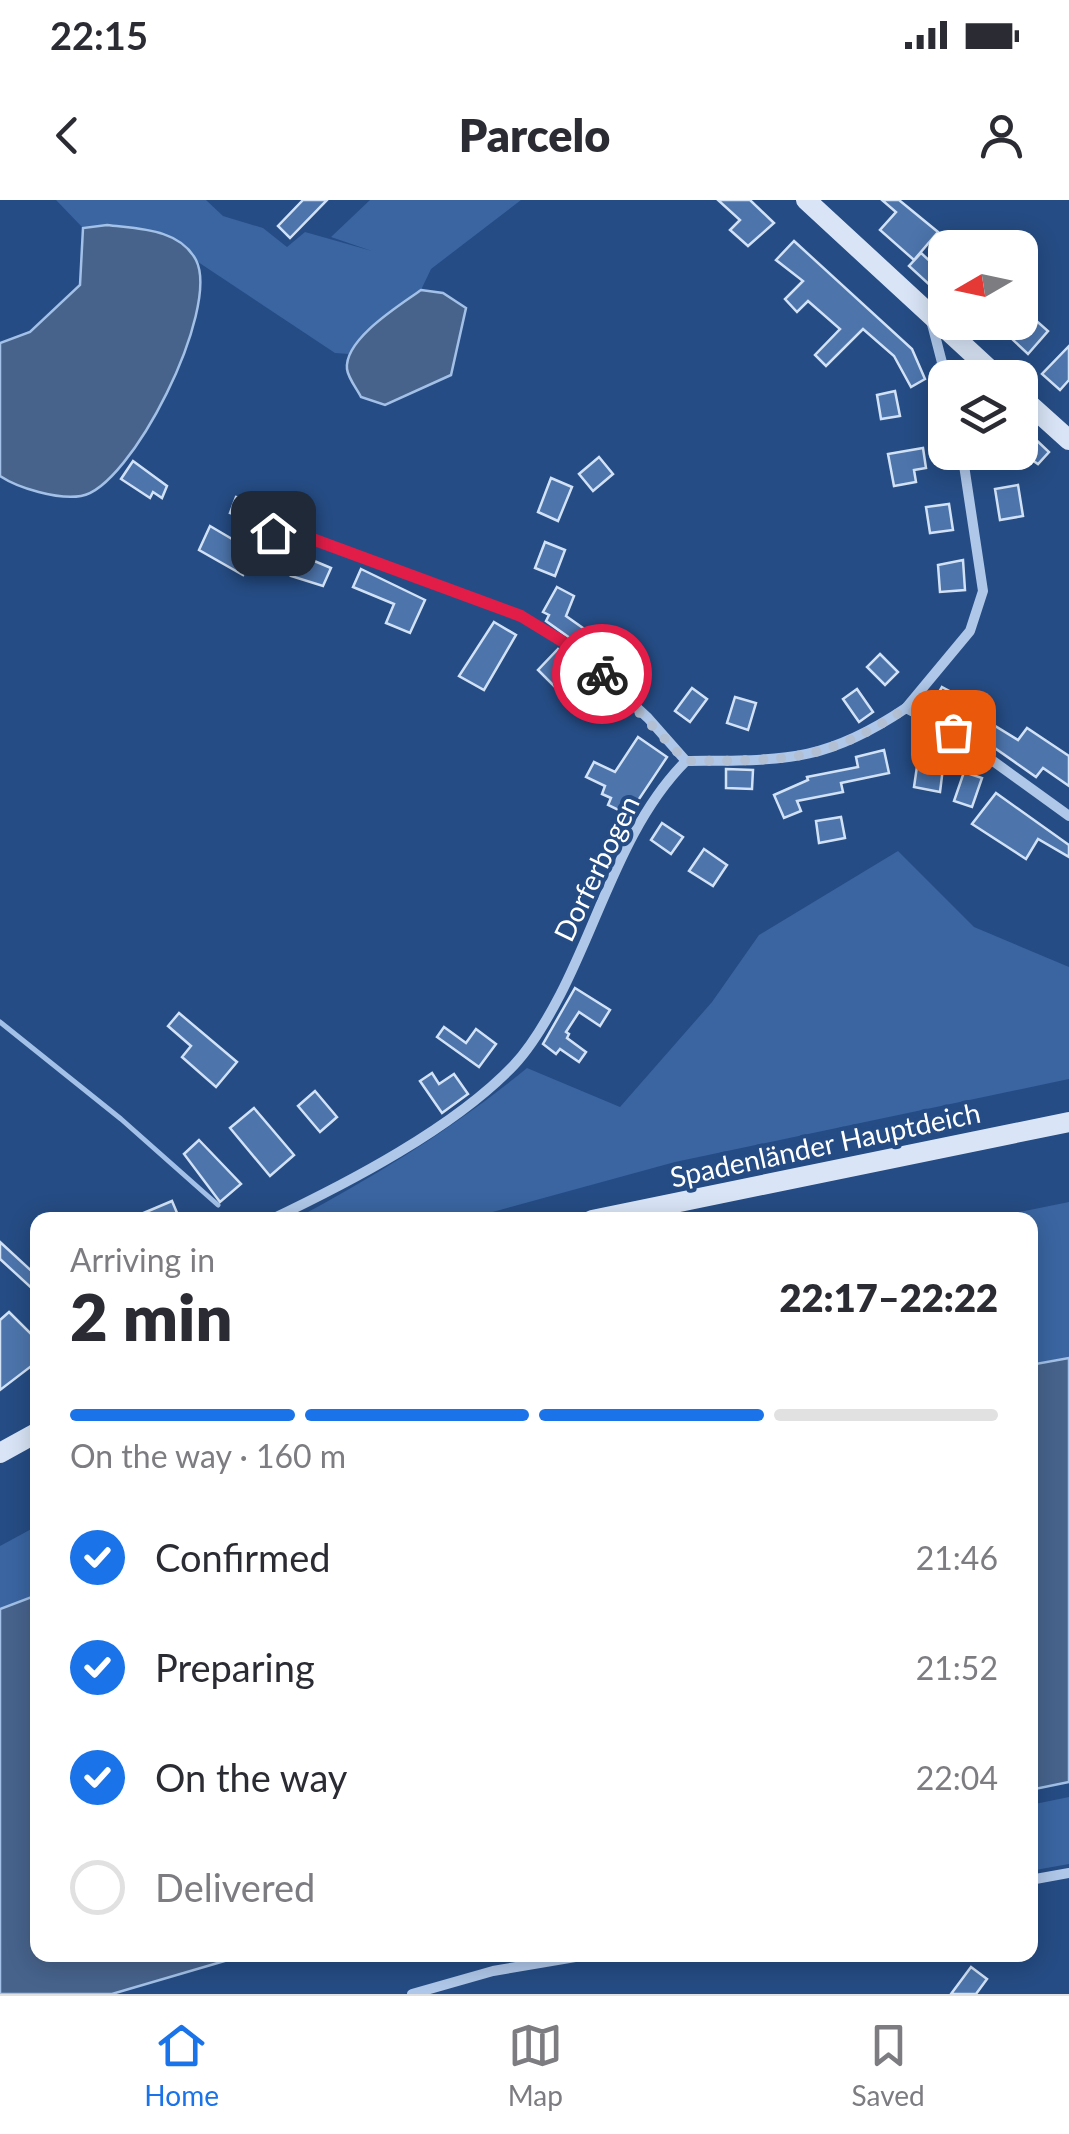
<!DOCTYPE html>
<meta charset="utf-8">
<style>
:root{--surface:#fff;--page:#f2f2f3;--text:#2b2b33;--muted:#7c7c81;--line:#e1e1e2;--accent:#1a73e8}
body{margin:0;font-family:Lato,sans-serif;background:var(--page);color:var(--text);height:100vh;display:flex;flex-direction:column;font-size:38px;white-space:nowrap}
*{box-sizing:border-box;margin:0}
p{font-size:32px;color:var(--muted)}
.icon{flex:none;width:55px;height:55px;fill:none;stroke:currentColor;stroke-width:2;stroke-linecap:round;stroke-linejoin:round}
.map{position:relative;flex:1;overflow:hidden}
.drawer{position:absolute;left:30px;top:1012px;width:1008px;height:750px;display:flex;flex-direction:column;background:var(--surface);border-radius:20px;box-shadow:0 5px 25px #0003}
.drawer>*{flex:none}
.needle{width:65px;rotate:261deg}
.controls{position:absolute;left:928px;top:30px;display:grid;gap:20px}
.controls a{display:grid;place-items:center;width:110px;height:110px;border-radius:20px;background:var(--surface);box-shadow:0 5px 25px #0003;font-size:50px}
.pin{position:absolute;display:grid;place-items:center;width:85px;height:85px;color:#fff;margin:-42px;border-radius:20px;box-shadow:0 5px 15px #0006}
.courier{position:absolute;display:grid;place-items:center;width:100px;height:100px;margin:-50px;border:8px solid #e11d48;border-radius:50%;background:#fff;color:#222;box-shadow:0 2px 12px #0007}
.headline em{font-style:normal;font-weight:800}
.headline div{display:flex;flex-direction:column-reverse}
.headline{display:flex;align-items:center;justify-content:space-between;height:170px;padding:0 40px}
h1{font-size:65px;font-weight:800;line-height:75px}
.bar{display:grid;grid-template-columns:repeat(4,1fr);gap:15px 10px;align-content:center;height:120px;padding:0 40px}
.bar i{height:12px;border-radius:8px;background:var(--line)}
.bar .on{background:var(--accent)}
.bar p{grid-column:span 4}
ol{padding:0 40px;list-style:none}
li{display:flex;align-items:center;gap:30px;height:110px}
li p{margin-inline-start:auto}
li .icon{padding:10px;border-radius:50%;background:var(--accent);color:#fff;stroke-width:4}
li:last-child{color:var(--muted)}
li i{width:55px;height:55px;border:5px solid var(--line);border-radius:50%}
.status{display:flex;justify-content:space-between;align-items:center;height:70px;padding:0 50px;background:var(--surface);direction:ltr}
.status svg{height:28px;fill:currentColor}
header{display:flex;justify-content:space-between;align-items:center;height:130px;padding:0 40px;background:var(--surface);font-size:45px;font-weight:800}
.tab-bar{display:flex;justify-content:space-around;align-items:center;height:140px;border-top:2px solid var(--line);background:var(--surface);font-size:28px;color:var(--muted)}
.tab-bar a{display:grid;justify-items:center;gap:5px}
.tab-bar .on{color:var(--accent)}
.map>svg:first-child{display:block}
.green{fill:#3a65a1}
.water{fill:#47638c;stroke:#a3c1e8;stroke-width:2.5}
.lines{fill:none;stroke-linecap:round;stroke-linejoin:round}
.stream{stroke:#a3c1e8;stroke-width:5}
.building{fill:#4d75ac;stroke:#d2e2f6;stroke-width:2.5}
.street{stroke:#afc7e8;stroke-width:10}
.secondary{stroke:#d9e5f7;stroke-width:20}
.done{stroke:#b3c0d4;stroke-width:10;stroke-dasharray:0 18}
.route{stroke:#e11d48;stroke-width:12}
.labels{text-anchor:middle;dominant-baseline:central;stroke-width:8;stroke-linejoin:round;paint-order:stroke}
.street-label{font-size:28px;fill:#fff;stroke:#254c84}
</style>
<div class="status"><b>22:15</b><svg viewBox="0 0 49 12"><path d="M0 12V9h3v3zM5 12V6h3v6zM10 12V3h3v9zM15 12V0h3v12zM26 1h20v11H26zM47 4h2v5h-2z"/></svg></div>
<header><svg class="icon" aria-label="back" viewBox="0 0 24 24"><path d="M15 5l-7 7 7 7"/></svg>Parcelo<svg class="icon" aria-label="person" viewBox="0 0 24 24"><circle cx="12" cy="8" r="4"/><path d="M4 21q1-7 8-7t8 7"/></svg></header>
<div class="map">
<svg width="1069" height="1794" viewBox="0 0 1069 1794">
<rect width="100%" height="100%" fill="#254c84"/>
<g class="green">
<path d="M56,0h150l17,16 40,12 24,19 18,-15 67,19 -41,-14 39,-37h151l-90,69 -10,21 -43,30 -29,34 -14,-1 -140,-93 -30,-27 -58,-8 -24,3z"/>
<path d="M898,651l76,76 95,40v112l-394,83 -212,58h-170c83,-44 161,-92 234,-152l93,39 92,-105 47,-67z"/>
<path d="M1069,1002v156l-39,7v-145h-49z"/>
<path d="M37,1326v69l-37,14v-63z"/>
<path d="M1069,1597v67l-39,7v-66z"/>
</g>
<g class="water">
<path d="M107,25c30,4 72,3 89,35 25,49 -65,228 -115,236 -23,4 -63,-8 -81,-20v-133l30,-11 50,-47 3,-57z"/>
<path d="M421,90l22,3 23,15 -15,67 -66,30 -24,-8c-4,-8 -13,-19 -14,-28 -3,-30 53,-64 74,-79z"/>
<path d="M1069,1158v424l-39,8v-425z"/>
<path d="M37,1395l1,360h207l-133,39h-112v-385z"/>
</g>
<g class="lines">
<path class="stream" d="M0,822l121,97 97,86"/>
</g>
<g class="building">
<path d="M303,0h24l-37,38 -12,-12z"/>
<path d="M718,0h32l24,23 -26,23 -18,-16 10,-10z"/>
<path d="M882,0h17l39,32 -24,28 -34,-30 16,-18z"/>
<path d="M794,41l118,108 13,30 -14,8 -17,-31 -31,-27 -37,37 -11,-11 25,-26 -32,-28 -11,11 -12,-13 18,-18 -27,-21z"/>
<path d="M921,53l24,22v24l-36,-33z"/>
<path d="M1032,117l16,14 -20,23 -16,-15z"/>
<path d="M1069,146v34l-9,10 -18,-16z"/>
<path d="M895,191l5,25 -19,3 -4,-24z"/>
<path d="M1032,236l17,16 -11,12 -18,-12z"/>
<path d="M923,248l3,20 -12,2 2,12 -22,4 -6,-32z"/>
<path d="M599,257l14,17 -20,17 -14,-17z"/>
<path d="M133,261l34,25 -5,12 -9,-6 -3,6 -29,-19z"/>
<path d="M551,278l21,9 -14,34 -20,-9z"/>
<path d="M1018,285l5,31 -23,4 -5,-31z"/>
<path d="M236,297l33,8 -1,3 10,3 -5,13 -5,2 -38,-13z"/>
<path d="M949,304l4,26 -23,3 -4,-26z"/>
<path d="M210,326l44,26 -11,23 -44,-25z"/>
<path d="M545,342l20,8 -10,26 -20,-8z"/>
<path d="M300,355l31,13 -8,18 -32,-10z"/>
<path d="M963,360l2,30 -25,2 -2,-27z"/>
<path d="M361,369l64,31 -15,33 -24,-10 8,-19 -41,-17z"/>
<path d="M557,387l17,9 -8,20 34,24 -9,13 -45,-32 3,-6 -6,-3z"/>
<path d="M494,422l22,13 -32,55 -25,-14z"/>
<path d="M558,449l40,35 -12,13 -20,-19 -10,10 -18,-18z"/>
<path d="M880,454l18,18 -13,13 -18,-18z"/>
<path d="M942,487l28,15 -4,6 52,32 9,-12 42,28v30l-26,-18 -7,9 -67,-47 2,-4 -32,-20 3,-6 -6,-3z"/>
<path d="M692,488l15,11 -17,23 -15,-11z"/>
<path d="M857,489l16,23 -14,10 -16,-23z"/>
<path d="M735,497l21,6 -8,27 -21,-7z"/>
<path d="M638,537l29,20 -28,42 -6,18 -25,-12 3,-7 -9,-4 3,-8 -19,-9 8,-15 21,10z"/>
<path d="M921,539l25,5 -6,48 -26,-5z"/>
<path d="M884,550l5,23 -48,10 2,9 -46,9 4,10 -17,7 -10,-23 34,-15 -1,-3 51,-10 -2,-10z"/>
<path d="M726,569l27,1 -1,19 -26,-1z"/>
<path d="M964,572l18,6 -10,29 -18,-6z"/>
<path d="M996,593l73,52v12l-31,-18 -12,20 -54,-35z"/>
<path d="M841,617l4,21 -26,5 -3,-22z"/>
<path d="M662,623l21,14 -12,17 -20,-14z"/>
<path d="M704,649l23,16 -14,21 -24,-15z"/>
<path d="M575,788l35,22 -10,16 -21,-14 -13,20 3,2 -2,4 19,14 -7,10 -19,-13 -4,5 -13,-10z"/>
<path d="M179,813l58,49 -21,25 -34,-30 9,-11 -23,-20z"/>
<path d="M444,827l22,16 10,-14 20,15 -17,23 -42,-30z"/>
<path d="M432,873l7,11 15,-10 14,20 -26,19 -22,-32z"/>
<path d="M315,891l22,26 -17,15 -22,-26z"/>
<path d="M254,908l40,47 -24,21 -40,-48z"/>
<path d="M199,940l42,44 -21,18 -36,-48z"/>
<path d="M172,1001l8,19h-53z"/>
<path d="M0,1042l38,35v17l-38,-35z"/>
<path d="M9,1112l21,21 8,-8v36l-38,29v-70z"/>
<path d="M971,1767l16,12 -11,15h-25z"/>
</g>
<g class="lines">
<g class="street">
<path d="M931,120l15,58"/>
<path d="M273,333h23l225,83 49,30 78,72 38,43"/>
<path d="M906,508l64,-77 13,-40 -21,-139"/>
<path d="M270,1020c78,-37 184,-92 244,-155 17,-18 34,-47 46,-70 40,-77 64,-172 126,-234 96,-1 137,3 220,-53l47,24 116,84"/>
<path d="M1030,1680l39,-7"/>
<path d="M412,1794l81,-23 94,-16"/>
</g>
<g class="secondary">
<path d="M806,0l193,178"/>
<path d="M1020,196l49,44"/>
<path d="M592,1020l477,-98"/>
<path d="M0,1253l38,-21"/>
</g>
</g>
<g class="lines">
<path class="done" d="M602,474l84,87c96,-1 137,3 220,-53l47,24"/>
<path class="route" d="M273,333h23l225,83 49,30 32,28"/>
</g>
<g class="labels">
<g class="street-label">
<text transform="translate(596 668) rotate(-64)">Dorferbogen</text>
<text transform="translate(825 944) rotate(-12)">Spadenländer Hauptdeich</text>
</g>
</g>
</svg>
<div class="controls">
<a><svg class="needle" viewBox="-14 -14 28 28"><path d="M0-13l5 13h-10z" fill="#e53935"/><path d="M0 13l5-13h-10z" fill="#7c7c81"/></svg></a>
<a><svg class="icon" aria-label="layers" viewBox="0 0 24 24"><path d="M12 4l9 5-9 5-9-5zM3 14l9 5 9-5"/></svg></a>
</div>
<div class="pin" style="left:953px;top:532px;background:#ea580c"><svg class="icon" aria-label="bag" viewBox="0 0 24 24"><path d="M5 8h14l-1 12H6zM9 8a3 3 0 0 1 6 0"/></svg></div>
<div class="pin" style="left:273px;top:333px;background:#1f2937"><svg class="icon" aria-label="home" viewBox="0 0 24 24"><path d="M3 11l9-7 9 7M6 9v11h12V9"/></svg></div>
<div class="courier" style="left:602px;top:474px"><svg class="icon" aria-label="bike" viewBox="0 0 24 24"><circle cx="6" cy="16" r="4"/><circle cx="18" cy="16" r="4"/><path d="M6 16l4-8h5l3 8M10 8l3 8H6M13 5h3"/></svg></div>
<section class="drawer">
<div class="headline"><div><h1>2 min</h1><p>Arriving in</p></div><em>22:17–22:22</em></div>
<div class="bar"><i class="on"></i><i class="on"></i><i class="on"></i><i></i><p>On the way · 160 m</p></div>
<ol>
<li><svg class="icon" aria-label="check" viewBox="0 0 24 24"><path d="M5 12l5 5 9-10"/></svg>Confirmed<p>21:46</p></li>
<li><svg class="icon" aria-label="check" viewBox="0 0 24 24"><path d="M5 12l5 5 9-10"/></svg>Preparing<p>21:52</p></li>
<li><svg class="icon" aria-label="check" viewBox="0 0 24 24"><path d="M5 12l5 5 9-10"/></svg>On the way<p>22:04</p></li>
<li><i></i>Delivered</li>
</ol>
</section>
</div>
<nav class="tab-bar">
<a class="on"><svg class="icon" aria-label="home" viewBox="0 0 24 24"><path d="M3 11l9-7 9 7M6 9v11h12V9"/></svg>Home</a>
<a><svg class="icon" aria-label="map" viewBox="0 0 24 24"><path d="M3 6l6-2 6 2 6-2v14l-6 2-6-2-6 2zM9 4v14M15 6v14"/></svg>Map</a>
<a><svg class="icon" aria-label="saved" viewBox="0 0 24 24"><path d="M7 4h10v16l-5-4-5 4z"/></svg>Saved</a>
</nav>
